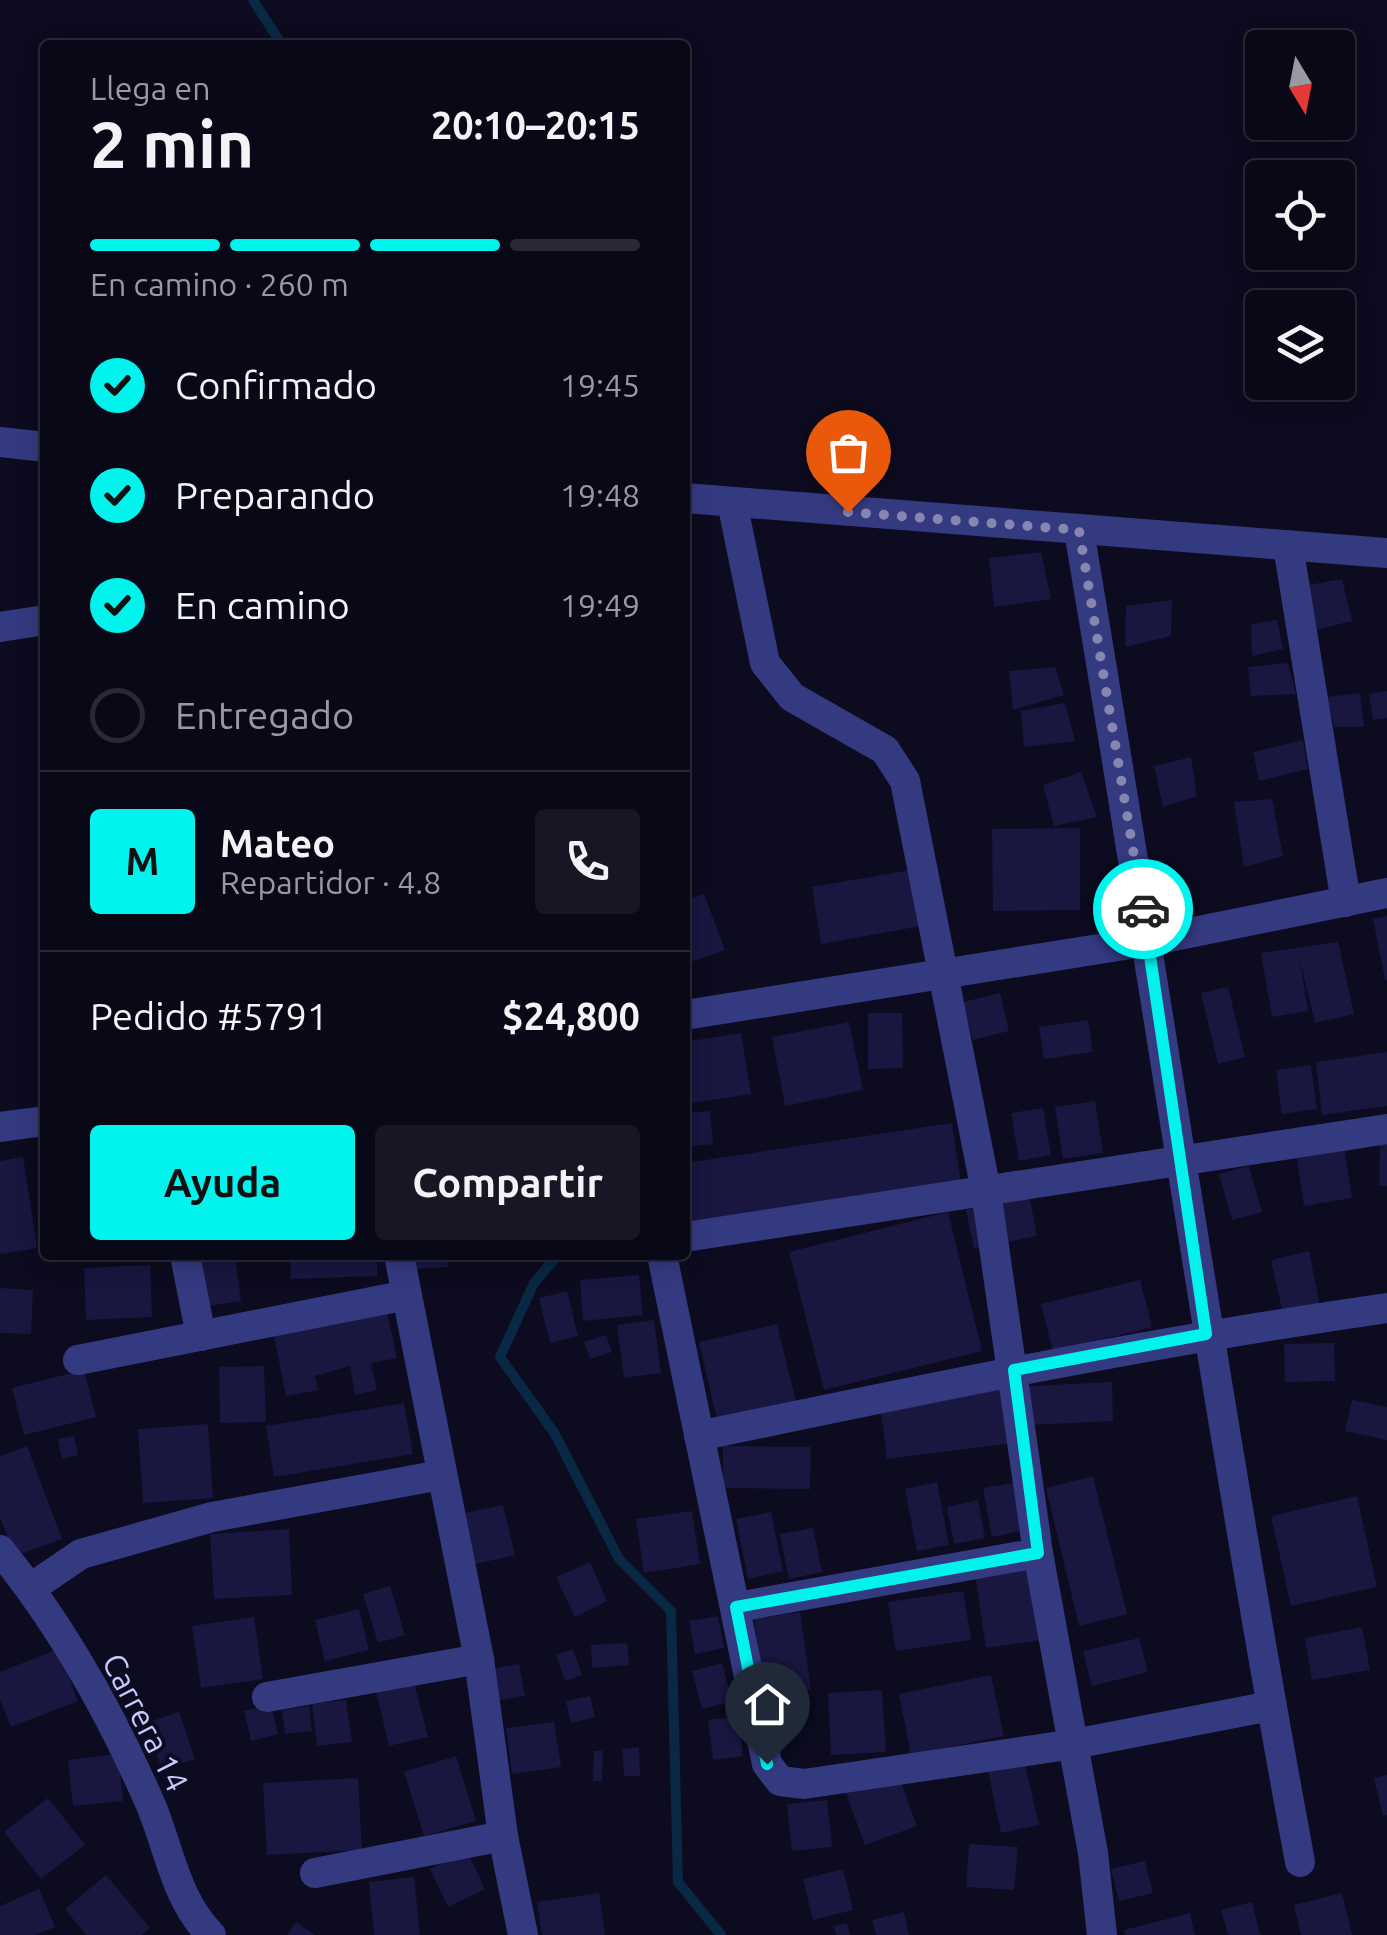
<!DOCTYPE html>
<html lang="es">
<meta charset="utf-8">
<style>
:root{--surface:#090817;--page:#171624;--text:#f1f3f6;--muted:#999aa1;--line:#292936;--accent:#00f4ed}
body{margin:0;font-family:Ubuntu,sans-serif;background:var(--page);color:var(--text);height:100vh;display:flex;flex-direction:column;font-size:38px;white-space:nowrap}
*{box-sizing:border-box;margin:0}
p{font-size:32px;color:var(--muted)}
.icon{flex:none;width:55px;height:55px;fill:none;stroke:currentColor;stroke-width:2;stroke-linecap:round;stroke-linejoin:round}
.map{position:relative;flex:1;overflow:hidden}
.sheet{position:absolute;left:40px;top:40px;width:650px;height:1220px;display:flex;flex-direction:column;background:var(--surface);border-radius:10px;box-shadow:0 5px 25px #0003,0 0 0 2px var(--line)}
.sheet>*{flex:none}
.needle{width:65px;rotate:170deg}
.tools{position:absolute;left:1245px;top:30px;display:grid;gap:20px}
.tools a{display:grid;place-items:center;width:110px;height:110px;border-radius:10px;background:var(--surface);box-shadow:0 5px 25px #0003,0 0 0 2px var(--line);font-size:50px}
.pin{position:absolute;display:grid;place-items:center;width:85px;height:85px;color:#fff;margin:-102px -42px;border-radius:50% 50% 50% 0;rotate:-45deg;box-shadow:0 0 10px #0007}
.pin .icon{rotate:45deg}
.courier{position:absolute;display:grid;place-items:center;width:100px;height:100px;margin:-50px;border:8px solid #00f4ed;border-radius:50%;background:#fff;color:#222;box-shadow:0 2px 12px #0007}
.headline em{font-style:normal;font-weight:700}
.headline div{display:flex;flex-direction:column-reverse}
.headline{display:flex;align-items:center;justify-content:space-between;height:170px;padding:0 50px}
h1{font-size:65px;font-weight:700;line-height:75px}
.bar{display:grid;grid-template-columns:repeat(4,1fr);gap:15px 10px;align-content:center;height:120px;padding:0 50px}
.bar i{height:12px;border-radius:8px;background:var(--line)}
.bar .current{background:var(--accent)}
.bar p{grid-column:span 4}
.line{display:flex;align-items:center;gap:25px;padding:0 50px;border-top:2px solid var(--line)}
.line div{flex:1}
.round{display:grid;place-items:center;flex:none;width:105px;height:105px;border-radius:10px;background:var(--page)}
ol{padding:0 50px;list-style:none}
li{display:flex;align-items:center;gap:30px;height:110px}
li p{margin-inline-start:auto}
li .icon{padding:10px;border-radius:50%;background:var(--accent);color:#111;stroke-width:4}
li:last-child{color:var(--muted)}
li i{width:55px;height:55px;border:5px solid var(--line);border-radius:50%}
.primary-button{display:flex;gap:20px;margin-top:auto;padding:20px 50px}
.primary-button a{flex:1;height:115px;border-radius:10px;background:var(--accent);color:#111;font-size:40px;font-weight:700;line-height:115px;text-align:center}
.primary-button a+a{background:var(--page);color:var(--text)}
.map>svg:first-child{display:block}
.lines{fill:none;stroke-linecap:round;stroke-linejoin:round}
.stream{stroke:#092844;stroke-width:10}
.building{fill:#191640}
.street{stroke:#343a80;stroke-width:30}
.done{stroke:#8786b1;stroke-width:10;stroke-dasharray:0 18}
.route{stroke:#00f4ed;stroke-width:12}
.labels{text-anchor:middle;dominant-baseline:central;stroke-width:8;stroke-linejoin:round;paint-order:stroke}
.street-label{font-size:32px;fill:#c9c9ff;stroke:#0c0b1f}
</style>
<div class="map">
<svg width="1387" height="1935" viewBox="0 0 1387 1935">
<rect width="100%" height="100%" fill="#0c0b1f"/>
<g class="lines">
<g class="stream">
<path d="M253,0l29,45"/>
<path d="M558,1255l-24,28 -34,74 55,77 64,125 52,52 7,271 43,53"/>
</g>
</g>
<g class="building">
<path d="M1041,552l10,47 -57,8 -5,-49z"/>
<path d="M1342,579l10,42 -41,10 -8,-45z"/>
<path d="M1172,600l-1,36 -46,11 1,-41z"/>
<path d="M1277,620l6,29 -31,7 -1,-32z"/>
<path d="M1288,663l8,31 -45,2 -3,-29z"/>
<path d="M1055,667l9,28 -51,15 -4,-39z"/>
<path d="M1387,691v27l-14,2 -4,-26z"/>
<path d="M1360,693l4,34h-30l-7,-30z"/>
<path d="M1065,703l10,38 -51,6 -3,-36z"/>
<path d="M1303,740l5,29 -49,12 -6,-29z"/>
<path d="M1191,757l6,39 -34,11 -9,-41z"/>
<path d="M1081,772l16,45 -43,9 -11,-41z"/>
<path d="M1272,799l11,57 -39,11 -10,-65z"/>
<path d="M1080,828v82l-87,1 -1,-82z"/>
<path d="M911,870l10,56 -100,18 -9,-57z"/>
<path d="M704,894l21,56 -40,14v-63z"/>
<path d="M1387,916v64h-2l-12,-61z"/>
<path d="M1338,942l16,72 -39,9 -15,-63 8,51 -36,6 -11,-64z"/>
<path d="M1228,987l17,70 -27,7 -17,-71z"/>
<path d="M1000,993l9,38 -36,9 -10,-38z"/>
<path d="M868,1013h34l1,55 -35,1z"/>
<path d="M1088,1020l5,32 -49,7 -5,-32z"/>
<path d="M849,1022l14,68 -78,16 -13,-69z"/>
<path d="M741,1033l10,61 -66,10v-62z"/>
<path d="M1387,1052v54l-65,9 -6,-53z"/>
<path d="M1311,1065l6,44 -35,5 -6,-44z"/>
<path d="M1095,1101l8,52 -40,6 -8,-52z"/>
<path d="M1043,1108l8,47 -32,6 -8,-48z"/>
<path d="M710,1111l3,33 -28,3v-34z"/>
<path d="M952,1123l9,60 -276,42v-62z"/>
<path d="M1380,1142l7,1v43h-8z"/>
<path d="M1344,1146l8,52 -48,8 -8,-53z"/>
<path d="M23,1157l14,91 -37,6v-93z"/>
<path d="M1249,1166l13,46 -30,8 -13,-46z"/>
<path d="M1030,1198l7,38 -63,13 -8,-39z"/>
<path d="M948,1212l34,139 -158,39 -35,-138z"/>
<path d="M1309,1251l11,55 -37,8 -12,-54z"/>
<path d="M195,1255h40l6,46 -38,6z"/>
<path d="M249,1255h29v2l-28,5z"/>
<path d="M290,1255h87v21l-86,3z"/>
<path d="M412,1255h36v12l-35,2z"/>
<path d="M150,1265l2,52 -66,3 -2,-52z"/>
<path d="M639,1275l4,40 -60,6 -3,-41z"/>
<path d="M1140,1280l12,47 -99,25 -12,-48z"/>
<path d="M0,1288l33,2 -2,44 -31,-1z"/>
<path d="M567,1291l11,45 -28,7 -11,-45z"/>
<path d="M386,1308l11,50 -26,5 6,27 -22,5 -5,-29 -35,10 3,14 -32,6 -13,-65z"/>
<path d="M654,1320l7,53 -37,5 -7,-53z"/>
<path d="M777,1324l19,77 -79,19 -18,-78z"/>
<path d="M606,1335l6,17 -22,7 -6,-17z"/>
<path d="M1334,1343l1,38 -50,1 -1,-38z"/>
<path d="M264,1366l2,56 -46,1 -1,-56z"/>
<path d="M84,1370l12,47 -72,18 -12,-47z"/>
<path d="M1112,1382l1,39 -82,4 -2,-39z"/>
<path d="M1006,1387l8,56 -127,16 -7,-56z"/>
<path d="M1352,1400l35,7v33l-42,-9z"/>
<path d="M404,1403l9,51 -139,23 -8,-51z"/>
<path d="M208,1424l5,74 -70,5 -5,-74z"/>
<path d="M74,1436l4,19 -16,4 -4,-20z"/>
<path d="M27,1446l35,93 -47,17 -15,-39v-61z"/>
<path d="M723,1446l88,1 -1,42 -87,-1z"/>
<path d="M1093,1476l34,138 -48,12 -33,-138z"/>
<path d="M937,1482l12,63 -32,6 -12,-62z"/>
<path d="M1012,1483l9,48 -29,6 -9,-49z"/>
<path d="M1357,1496l20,91 -86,19 -20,-90z"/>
<path d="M978,1500l7,38 -31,6 -7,-37z"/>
<path d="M503,1505l12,50 -48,11 -11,-51z"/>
<path d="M692,1511l8,53 -56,9 -8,-54z"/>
<path d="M771,1512l12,59 -35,8 -12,-60z"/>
<path d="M813,1528l9,44 -33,7 -9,-45z"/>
<path d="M289,1529l3,66 -78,4 -4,-65z"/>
<path d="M590,1562l17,39 -32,16 -19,-40z"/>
<path d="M1030,1565l11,75 -55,8 -11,-74z"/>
<path d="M390,1586l15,49 -27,8 -15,-49z"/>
<path d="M963,1591l8,49 -75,11 -8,-49z"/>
<path d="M359,1609l10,41 -44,11 -10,-41z"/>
<path d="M800,1612l11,78 -46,6 -11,-77z"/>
<path d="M718,1616l6,32 -29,6 -6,-33z"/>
<path d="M254,1617l9,62 -62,9 -9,-62z"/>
<path d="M1362,1627l8,43 -58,10 -7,-42z"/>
<path d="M1139,1638l9,34 -56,14 -9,-35z"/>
<path d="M627,1643l2,22 -37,3 -1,-23z"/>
<path d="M58,1649l20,52 -67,26 -11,-27v-28z"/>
<path d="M573,1649l9,26 -17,6 -9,-26z"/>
<path d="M722,1663l10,38 -30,8 -10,-38z"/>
<path d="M519,1664l6,32 -30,5 -5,-32z"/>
<path d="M991,1675l13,61 -93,19 -12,-61z"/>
<path d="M414,1682l14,55 -39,9 -13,-55z"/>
<path d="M882,1690l4,62 -55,3 -3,-62z"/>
<path d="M590,1696l5,21 -24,6 -5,-22z"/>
<path d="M346,1700l6,42 -35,4 -5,-42z"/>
<path d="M271,1705l7,29 -27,7 -7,-30z"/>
<path d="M309,1706l3,25 -27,3 -3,-24z"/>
<path d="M179,1712l16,47 -33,11 -16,-47z"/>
<path d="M738,1716l5,40 -30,4 -5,-40z"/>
<path d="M554,1722l7,45 -49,7 -6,-46z"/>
<path d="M639,1747l1,29h-16l-2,-27z"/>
<path d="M594,1751h9l-1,30h-9z"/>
<path d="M118,1754l5,47 -50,5 -5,-46z"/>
<path d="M456,1756l20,65 -52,15 -20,-64z"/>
<path d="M1025,1764l14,61 -38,8 -13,-62z"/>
<path d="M897,1772l20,54 -52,19 -20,-54z"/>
<path d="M1387,1775v40l-4,1 -9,-38z"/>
<path d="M358,1778l4,72 -95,5 -4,-72z"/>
<path d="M48,1798l37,47 -44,34 -37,-47z"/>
<path d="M827,1800l5,47 -40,4 -5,-47z"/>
<path d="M969,1844l49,3 -4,43 -48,-3z"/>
<path d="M467,1851l18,38 -37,18 -18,-38z"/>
<path d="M1145,1861l8,32 -34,8 -8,-32z"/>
<path d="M843,1869l10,41 -40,10 -10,-41z"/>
<path d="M106,1875l44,53 -9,7h-55l-21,-26z"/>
<path d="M414,1877l6,58h-46l-5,-53z"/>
<path d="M39,1889l16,38 -20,8h-35v-29z"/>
<path d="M599,1893l6,42h-63l-5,-33z"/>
<path d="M1342,1893l10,42h-51l-7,-30z"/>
<path d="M1252,1902l8,33h-32l-7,-25z"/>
<path d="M904,1912l5,23h-33l-4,-15z"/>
<path d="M1190,1913l5,22h-70l-1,-5z"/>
<path d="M296,1922l19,13h-28z"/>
<path d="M847,1923l3,12h-14l-2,-9z"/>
</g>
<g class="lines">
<g class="street">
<path d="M0,442l45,5"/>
<path d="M685,498l702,55"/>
<path d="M732,502l33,161 27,34 93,53 20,31 81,410 52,362 55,300 9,82"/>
<path d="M1079,531c75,443 139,888 221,1331"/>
<path d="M1288,546l58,356"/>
<path d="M0,627l45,-7"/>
<path d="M685,1015l464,-74 238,-48"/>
<path d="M0,1127l45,-6"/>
<path d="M685,1237l702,-108"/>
<path d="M185,1255l16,81"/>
<path d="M399,1255l80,404 24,177 20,99"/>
<path d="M662,1255l105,509 13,17 24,3 270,-40 197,-38"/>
<path d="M78,1360l329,-65"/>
<path d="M699,1436c229,-48 456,-95 688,-128"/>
<path d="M0,1550c61,75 111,164 150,253 19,44 25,96 61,132"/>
<path d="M31,1588l50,-34 131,-37 229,-42"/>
<path d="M737,1607l301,-54"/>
<path d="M267,1697l212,-38"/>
<path d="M315,1873l188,-37"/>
</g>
</g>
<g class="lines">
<path class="done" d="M848,512l231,18 64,379"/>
<path class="route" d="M767,1764l-31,-157 302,-54 -24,-183 192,-36 -63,-425"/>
</g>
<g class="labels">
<g class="street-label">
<text transform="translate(146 1722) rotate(63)">Carrera 14</text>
</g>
</g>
</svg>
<div class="tools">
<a><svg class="needle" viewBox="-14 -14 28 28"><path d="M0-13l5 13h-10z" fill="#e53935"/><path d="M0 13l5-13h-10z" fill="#999aa1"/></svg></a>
<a><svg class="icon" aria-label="locate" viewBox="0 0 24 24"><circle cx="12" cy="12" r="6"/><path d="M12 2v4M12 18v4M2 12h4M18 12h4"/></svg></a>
<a><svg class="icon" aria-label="layers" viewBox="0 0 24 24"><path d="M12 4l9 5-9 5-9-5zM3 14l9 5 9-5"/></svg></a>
</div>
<div class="pin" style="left:848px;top:512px;background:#ea580c"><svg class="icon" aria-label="bag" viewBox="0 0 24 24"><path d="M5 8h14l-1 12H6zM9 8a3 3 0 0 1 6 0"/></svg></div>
<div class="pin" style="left:767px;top:1764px;background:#1f2937"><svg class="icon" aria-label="home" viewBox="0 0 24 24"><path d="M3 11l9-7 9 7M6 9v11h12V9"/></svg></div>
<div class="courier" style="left:1143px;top:909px"><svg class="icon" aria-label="car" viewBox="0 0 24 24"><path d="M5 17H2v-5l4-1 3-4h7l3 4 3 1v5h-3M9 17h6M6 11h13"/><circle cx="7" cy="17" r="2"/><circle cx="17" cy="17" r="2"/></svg></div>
<section class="sheet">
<div class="headline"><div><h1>2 min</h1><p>Llega en</p></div><em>20:10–20:15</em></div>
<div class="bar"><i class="current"></i><i class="current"></i><i class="current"></i><i></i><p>En camino · 260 m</p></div>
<ol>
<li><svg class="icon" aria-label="check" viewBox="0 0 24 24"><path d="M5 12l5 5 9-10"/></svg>Confirmado<p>19:45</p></li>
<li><svg class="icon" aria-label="check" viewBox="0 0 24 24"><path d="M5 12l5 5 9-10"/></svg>Preparando<p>19:48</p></li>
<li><svg class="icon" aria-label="check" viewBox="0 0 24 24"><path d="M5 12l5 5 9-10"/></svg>En camino<p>19:49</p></li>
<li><i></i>Entregado</li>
</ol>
<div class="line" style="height:180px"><b class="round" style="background:var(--accent);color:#111">M</b><div><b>Mateo</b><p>Repartidor · 4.8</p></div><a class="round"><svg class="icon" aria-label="phone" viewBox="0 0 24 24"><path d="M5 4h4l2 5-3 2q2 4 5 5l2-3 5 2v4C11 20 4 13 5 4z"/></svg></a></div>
<div class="line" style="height:130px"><div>Pedido #5791</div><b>$24,800</b></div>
<div class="primary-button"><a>Ayuda</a><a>Compartir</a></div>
</section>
</div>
